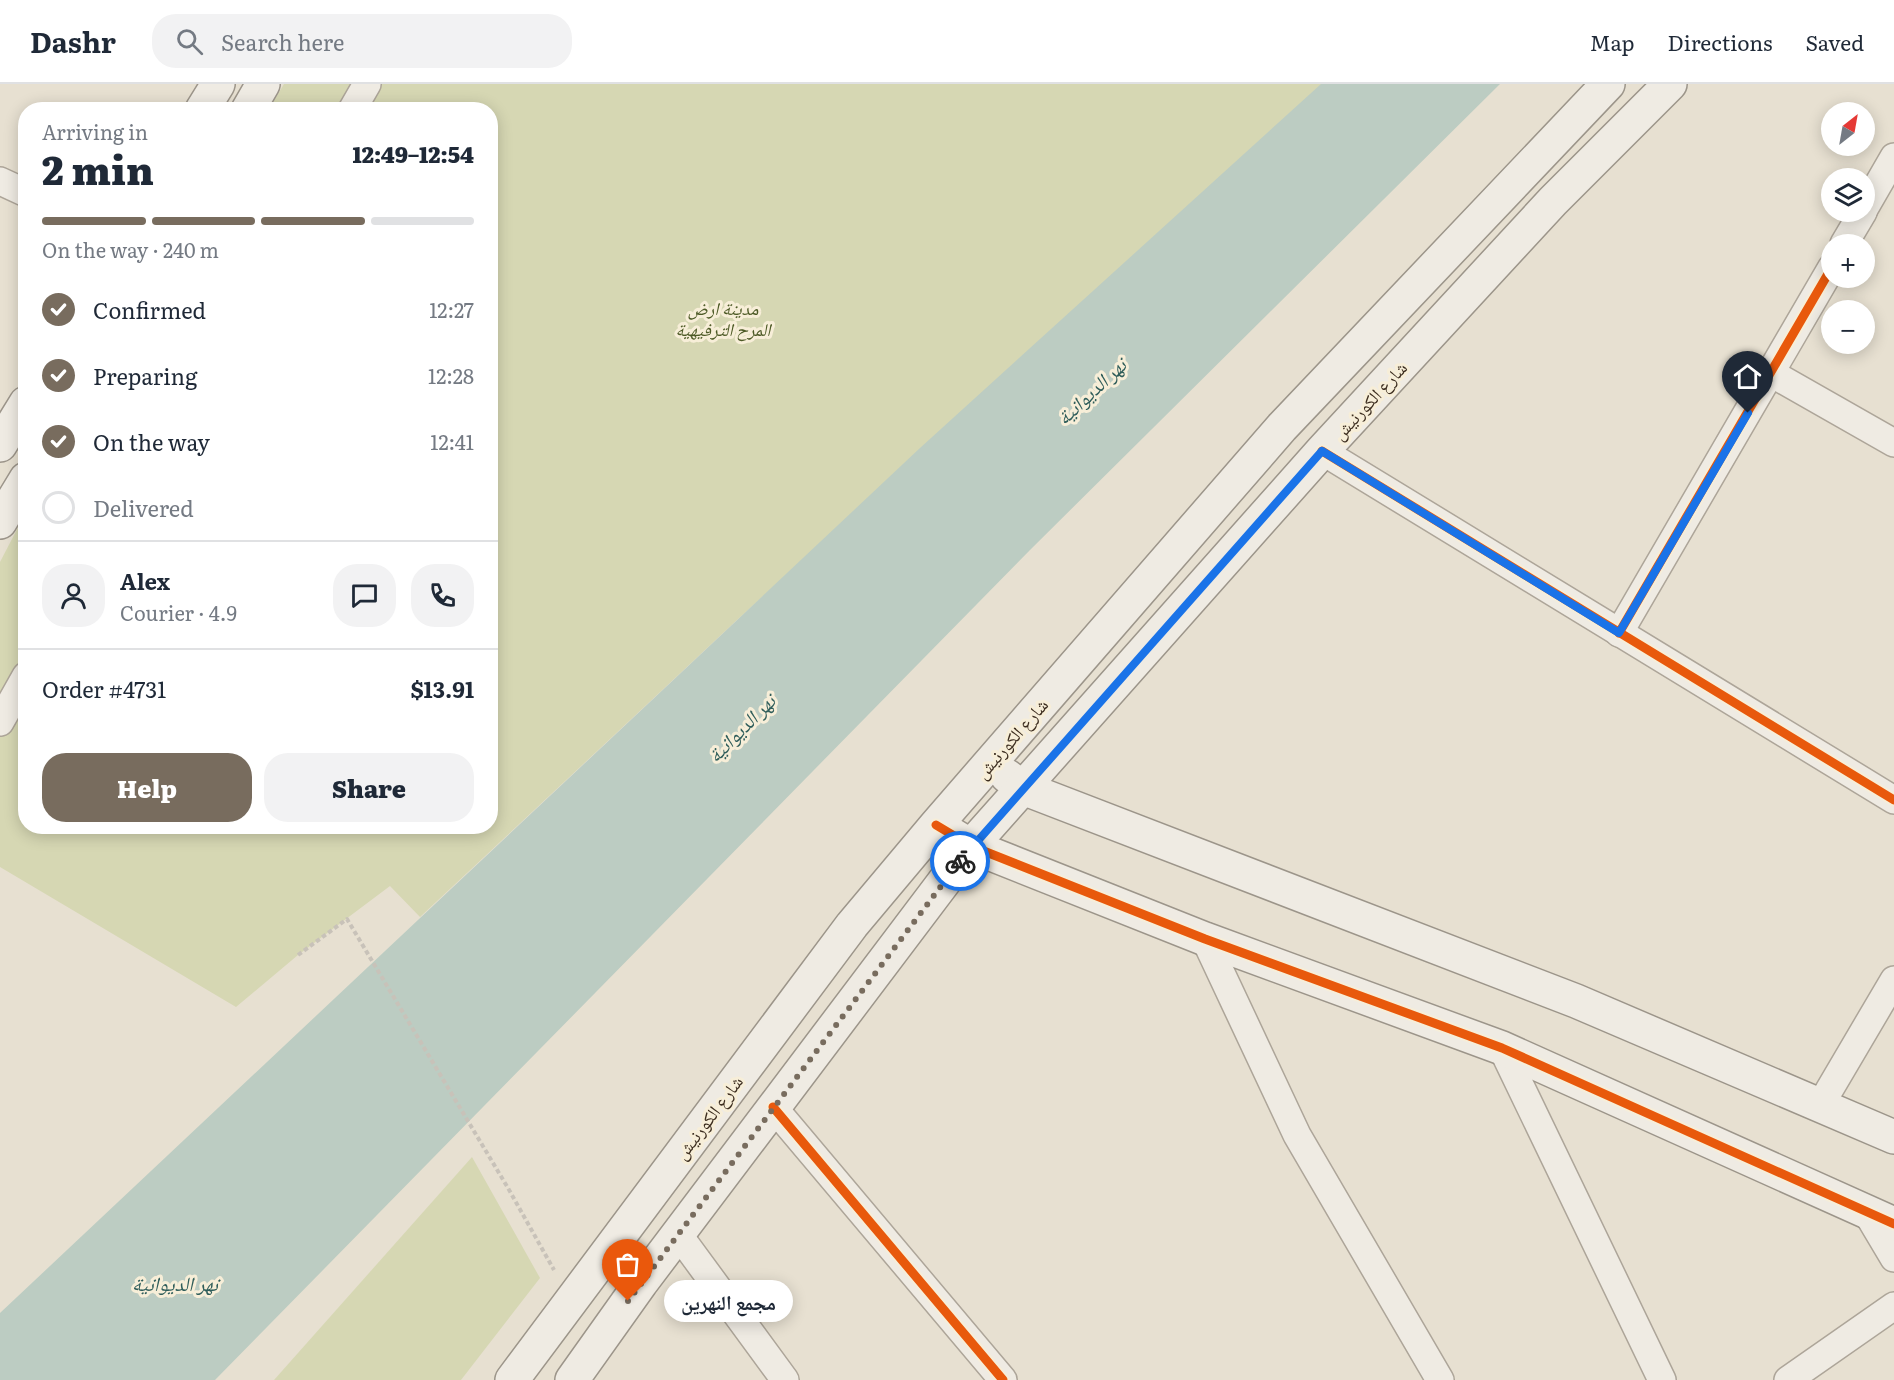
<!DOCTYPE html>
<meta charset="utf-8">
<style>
:root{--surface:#fff;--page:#f2f2f3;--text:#1f2937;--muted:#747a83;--line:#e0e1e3;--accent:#786c5e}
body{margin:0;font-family:Literata,"Noto Naskh Arabic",serif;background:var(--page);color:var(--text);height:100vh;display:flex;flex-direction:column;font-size:22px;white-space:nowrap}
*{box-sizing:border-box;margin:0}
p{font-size:20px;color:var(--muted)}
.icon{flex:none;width:33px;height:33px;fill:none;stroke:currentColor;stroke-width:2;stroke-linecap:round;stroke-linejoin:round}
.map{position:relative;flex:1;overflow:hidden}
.drawer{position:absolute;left:18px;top:18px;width:480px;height:732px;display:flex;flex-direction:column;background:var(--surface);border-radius:24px;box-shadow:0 3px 15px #0003}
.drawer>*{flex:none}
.needle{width:39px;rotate:31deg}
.controls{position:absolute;left:1821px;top:18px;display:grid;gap:12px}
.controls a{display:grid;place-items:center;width:54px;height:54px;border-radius:50%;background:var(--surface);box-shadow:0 3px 15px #0003;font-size:30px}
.pin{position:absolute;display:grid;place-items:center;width:51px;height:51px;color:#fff;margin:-62px -26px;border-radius:50% 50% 50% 0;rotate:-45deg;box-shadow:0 0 6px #0007}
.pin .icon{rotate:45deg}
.courier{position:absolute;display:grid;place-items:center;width:60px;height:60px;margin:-30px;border:4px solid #1a73e8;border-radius:50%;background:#fff;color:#222;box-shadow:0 2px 8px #0007}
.bubble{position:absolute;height:42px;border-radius:21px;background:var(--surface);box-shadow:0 3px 15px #0003;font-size:20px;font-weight:800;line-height:42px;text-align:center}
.headline em{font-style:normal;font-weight:800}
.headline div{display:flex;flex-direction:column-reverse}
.headline{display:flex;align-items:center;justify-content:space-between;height:102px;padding:0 24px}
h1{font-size:39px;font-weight:800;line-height:45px}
.bar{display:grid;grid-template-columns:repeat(4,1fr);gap:9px 6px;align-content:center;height:72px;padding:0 24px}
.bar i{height:8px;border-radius:4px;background:var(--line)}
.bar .on{background:var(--accent)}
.bar p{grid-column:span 4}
.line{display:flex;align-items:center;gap:15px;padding:0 24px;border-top:2px solid var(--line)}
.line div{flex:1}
.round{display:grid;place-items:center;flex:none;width:63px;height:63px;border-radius:24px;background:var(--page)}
ol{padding:0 24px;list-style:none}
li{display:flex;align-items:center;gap:18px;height:66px}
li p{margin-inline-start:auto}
li .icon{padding:6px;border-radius:50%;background:var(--accent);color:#fff;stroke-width:4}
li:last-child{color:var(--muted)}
li i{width:33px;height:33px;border:3px solid var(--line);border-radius:50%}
.cta{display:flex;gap:12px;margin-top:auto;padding:12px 24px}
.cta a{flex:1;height:69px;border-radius:24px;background:var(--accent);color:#fff;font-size:24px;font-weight:800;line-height:69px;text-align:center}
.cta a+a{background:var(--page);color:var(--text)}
header{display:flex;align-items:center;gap:36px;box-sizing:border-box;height:84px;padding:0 30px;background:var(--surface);border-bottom:2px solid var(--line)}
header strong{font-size:28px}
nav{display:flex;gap:33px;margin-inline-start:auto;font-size:21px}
.search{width:420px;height:54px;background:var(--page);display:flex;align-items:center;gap:15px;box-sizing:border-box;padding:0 21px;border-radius:24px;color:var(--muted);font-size:22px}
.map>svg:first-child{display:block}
.green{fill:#d6d7b3}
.water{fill:#bcccc2}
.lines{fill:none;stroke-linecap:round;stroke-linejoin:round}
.street-casing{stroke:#ada599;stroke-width:30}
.secondary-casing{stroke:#9c958a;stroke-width:36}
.path{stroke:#c8c2b9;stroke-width:4;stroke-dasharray:4.5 3;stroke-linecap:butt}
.street{stroke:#efebe3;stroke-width:27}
.secondary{stroke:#efebe3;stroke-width:33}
.cycleway-casing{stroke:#f7eed8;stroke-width:13}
.cycleway{stroke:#e8590c;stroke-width:9}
.done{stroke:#786c5e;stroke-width:6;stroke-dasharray:0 10.8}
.route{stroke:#1a73e8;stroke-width:8}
.labels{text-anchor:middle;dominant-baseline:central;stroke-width:6;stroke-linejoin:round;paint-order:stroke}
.park-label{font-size:18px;font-style:italic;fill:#4d5a26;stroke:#f7eed8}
.street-label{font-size:18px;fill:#3d2e20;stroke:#f7eed8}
.water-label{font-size:20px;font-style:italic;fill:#2f5d5a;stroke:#f7eed8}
</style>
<header>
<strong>Dashr</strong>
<div class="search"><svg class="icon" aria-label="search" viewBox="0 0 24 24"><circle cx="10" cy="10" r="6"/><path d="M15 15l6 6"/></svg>Search here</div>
<nav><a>Map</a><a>Directions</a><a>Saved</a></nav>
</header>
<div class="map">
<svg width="1894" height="1296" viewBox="0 0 1894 1296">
<rect width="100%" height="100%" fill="#e7e0d1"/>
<g class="green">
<path d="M284,0h1039l-586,536 -317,297 -30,-31 -92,69 -62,52 -236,-140v-305l25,-48 1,312h464v-716l-221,-1z"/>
<path d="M472,1073l68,121 -79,102h-187z"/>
</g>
<path class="water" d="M1321,0h179l-470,466 -815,830h-215v-67l920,-865z"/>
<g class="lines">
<defs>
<g id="street">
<path d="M352,26l15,-26"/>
<path d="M0,97l26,12"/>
<path d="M1864,125l30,-52"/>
<path d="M1844,160l19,-32"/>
<path d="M1771,289l123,70"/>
<path d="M1322,367l572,349"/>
<path d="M1619,549l213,-366"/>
<path d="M0,638l26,-46"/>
<path d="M1205,855l92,196 143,245"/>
<path d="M1502,964l160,332"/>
<path d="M1821,1020l73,-124"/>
<path d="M773,1023l230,273"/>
<path d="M1866,1127l28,47"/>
<path d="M678,1150l107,146"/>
<path d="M1788,1296l106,-74"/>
</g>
<g id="secondary">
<path d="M202,26l16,-26"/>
<path d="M248,26l15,-26"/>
<path d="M0,361l26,-42"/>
<path d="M0,438l26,-43"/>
<path d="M1007,692l16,12 553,213 318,136"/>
<path d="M953,751l18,11 234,93 297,109 392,176"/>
<path d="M512,1296l340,-455 84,-100 346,-398 326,-343"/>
<path d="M572,1296l69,-97 330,-437 351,-395 231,-250 117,-117"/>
</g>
</defs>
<use href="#street" class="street-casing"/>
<use href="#secondary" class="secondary-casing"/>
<path class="path" d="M298,871l49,-36 161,269 46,82"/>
<use href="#street" class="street"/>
<use href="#secondary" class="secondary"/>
<defs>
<g id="cycleway">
<path d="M1322,367l572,349"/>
<path d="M1619,549l213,-366"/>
<path d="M936,741l35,21 234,93 297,109 392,176"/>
<path d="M773,1023l230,273"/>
</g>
</defs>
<use href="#cycleway" class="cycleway-casing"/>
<use href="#cycleway" class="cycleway"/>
</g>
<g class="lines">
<path class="done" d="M628,1217l332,-440"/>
<path class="route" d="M960,777l362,-410 297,182 129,-220"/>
</g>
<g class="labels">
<g class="park-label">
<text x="723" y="223">مدينة ارض<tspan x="723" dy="21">المرح الترفيهية</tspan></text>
</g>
<g class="street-label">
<text transform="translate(1369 316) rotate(-47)">شارع الكورنيش</text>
<text transform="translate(1011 654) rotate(-49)">شارع الكورنيش</text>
<text transform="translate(708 1033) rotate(-53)">شارع الكورنيش</text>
</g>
<g class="water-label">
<text transform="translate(1090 306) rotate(-43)">نهر الديوانية</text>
<text transform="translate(740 643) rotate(-45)">نهر الديوانية</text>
<text x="175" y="1198">نهر الديوانية</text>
</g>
</g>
</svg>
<div class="controls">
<a><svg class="needle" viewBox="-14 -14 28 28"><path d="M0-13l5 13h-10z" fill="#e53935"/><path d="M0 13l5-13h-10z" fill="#747a83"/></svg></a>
<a><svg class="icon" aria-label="layers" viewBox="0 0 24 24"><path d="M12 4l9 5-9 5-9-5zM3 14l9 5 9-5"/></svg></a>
<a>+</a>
<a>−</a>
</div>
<div class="pin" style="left:628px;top:1217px;background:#ea580c"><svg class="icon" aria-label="bag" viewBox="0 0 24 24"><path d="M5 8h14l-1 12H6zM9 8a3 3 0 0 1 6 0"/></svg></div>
<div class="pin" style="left:1748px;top:329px;background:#1f2937"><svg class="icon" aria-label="home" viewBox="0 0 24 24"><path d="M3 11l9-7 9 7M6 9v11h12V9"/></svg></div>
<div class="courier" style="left:960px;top:777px"><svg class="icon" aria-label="bike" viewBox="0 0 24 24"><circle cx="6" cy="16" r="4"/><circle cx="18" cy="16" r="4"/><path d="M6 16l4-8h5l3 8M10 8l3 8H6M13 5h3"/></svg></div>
<div class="bubble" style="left:664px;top:1196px;width:129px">مجمع النهرين</div>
<section class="drawer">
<div class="headline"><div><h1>2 min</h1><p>Arriving in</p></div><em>12:49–12:54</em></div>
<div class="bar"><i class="on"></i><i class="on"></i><i class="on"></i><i></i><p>On the way · 240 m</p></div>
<ol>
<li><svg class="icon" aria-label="check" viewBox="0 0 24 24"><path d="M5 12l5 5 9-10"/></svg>Confirmed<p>12:27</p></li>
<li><svg class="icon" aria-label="check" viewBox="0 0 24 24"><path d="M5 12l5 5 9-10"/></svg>Preparing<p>12:28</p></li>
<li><svg class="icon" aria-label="check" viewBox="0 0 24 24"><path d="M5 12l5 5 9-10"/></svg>On the way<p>12:41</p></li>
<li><i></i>Delivered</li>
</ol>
<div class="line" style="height:108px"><a class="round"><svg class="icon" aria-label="person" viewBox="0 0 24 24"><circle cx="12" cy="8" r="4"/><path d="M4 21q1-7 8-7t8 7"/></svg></a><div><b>Alex</b><p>Courier · 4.9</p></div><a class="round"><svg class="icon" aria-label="chat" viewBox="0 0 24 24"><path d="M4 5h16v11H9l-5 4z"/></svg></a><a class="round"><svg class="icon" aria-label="phone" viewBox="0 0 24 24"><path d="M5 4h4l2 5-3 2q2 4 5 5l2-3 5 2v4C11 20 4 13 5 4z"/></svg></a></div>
<div class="line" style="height:78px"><div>Order #4731</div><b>$13.91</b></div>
<div class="cta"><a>Help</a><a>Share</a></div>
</section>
</div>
